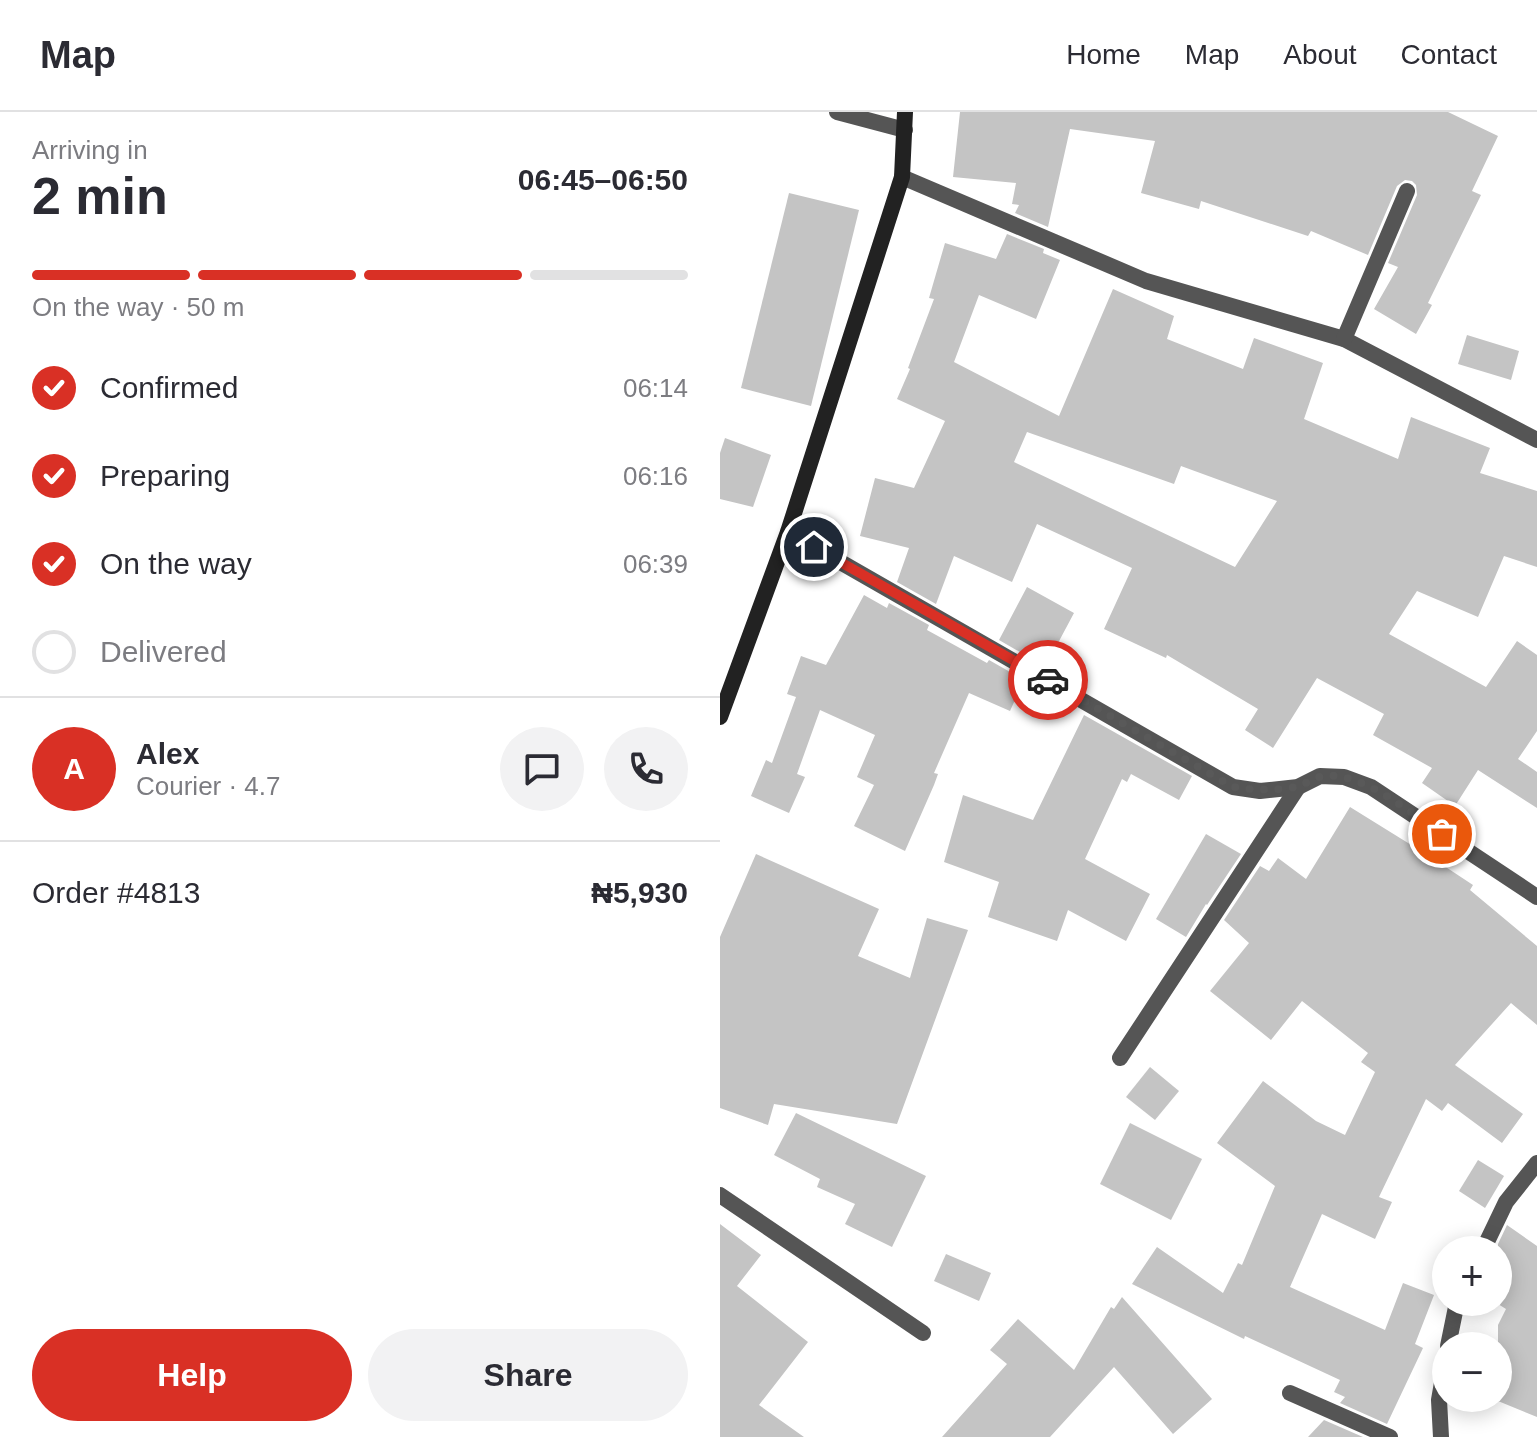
<!DOCTYPE html>
<meta charset="utf-8">
<style>
:root{--surface:#fff;--page:#f2f2f3;--text:#2b2b33;--muted:#7c7c81;--line:#e1e1e2;--accent:#d93025}
body{margin:0;font-family:Arial,sans-serif;background:var(--page);color:var(--text);height:100vh;display:flex;flex-direction:column;font-size:30px;white-space:nowrap}
*{box-sizing:border-box;margin:0}
p{font-size:26px;color:var(--muted)}
.icon{flex:none;width:44px;height:44px;fill:none;stroke:currentColor;stroke-width:2;stroke-linecap:round;stroke-linejoin:round}
.map{position:relative;flex:1;overflow:hidden}
.sheet{display:flex;flex-direction:column;background:var(--surface);width:720px}
.sheet>*{flex:none}
.controls{position:absolute;left:712px;top:1124px;display:grid;gap:16px}
.controls a{display:grid;place-items:center;width:80px;height:80px;border-radius:50%;background:var(--surface);box-shadow:0 4px 20px #0003;font-size:40px}
.pin{position:absolute;display:grid;place-items:center;width:68px;height:68px;color:#fff;margin:-34px;border:4px solid #fff;border-radius:50%;box-shadow:0 2px 8px #0007}
.courier{position:absolute;display:grid;place-items:center;width:80px;height:80px;margin:-40px;border:6px solid #d93025;border-radius:50%;background:#fff;color:#222;box-shadow:0 2px 10px #0007}
.headline em{font-style:normal;font-weight:600}
.headline div{display:flex;flex-direction:column-reverse}
.headline{display:flex;align-items:center;justify-content:space-between;height:136px;padding:0 32px}
h1{font-size:52px;font-weight:600;line-height:60px}
.bar{display:grid;grid-template-columns:repeat(4,1fr);gap:12px 8px;align-content:center;height:96px;padding:0 32px}
.bar i{height:10px;border-radius:6px;background:var(--line)}
.bar .active{background:var(--accent)}
.bar p{grid-column:span 4}
.line{display:flex;align-items:center;gap:20px;padding:0 32px;border-top:2px solid var(--line)}
.line div{flex:1}
.round{display:grid;place-items:center;flex:none;width:84px;height:84px;border-radius:42px;background:var(--page)}
ol{padding:0 32px;list-style:none}
li{display:flex;align-items:center;gap:24px;height:88px}
li p{margin-inline-start:auto}
li .icon{padding:8px;border-radius:50%;background:var(--accent);color:#fff;stroke-width:4}
li:last-child{color:var(--muted)}
li i{width:44px;height:44px;border:4px solid var(--line);border-radius:50%}
.cta{display:flex;gap:16px;margin-top:auto;padding:16px 32px}
.cta a{flex:1;height:92px;border-radius:48px;background:var(--accent);color:#fff;font-size:32px;font-weight:600;line-height:92px;text-align:center}
.cta a+a{background:var(--page);color:var(--text)}
header{display:flex;align-items:center;gap:48px;box-sizing:border-box;height:112px;padding:0 40px;background:var(--surface);border-bottom:2px solid var(--line)}
header strong{font-size:38px}
nav{display:flex;gap:44px;margin-inline-start:auto;font-size:28px}
main{display:flex;flex:1;min-height:0}
.map>svg:first-child{display:block}
.building{fill:#c4c4c4;fill-rule:evenodd}
.lines{fill:none;stroke-linecap:round;stroke-linejoin:round}
.street{stroke:#555;stroke-width:16}
.secondary{stroke:#222;stroke-width:16}
.done{stroke:#595959;stroke-width:8;stroke-dasharray:0 14.4}
.route{stroke:#d93025;stroke-width:10}
</style>
<header>
<strong>Map</strong>
<nav><a>Home</a><a>Map</a><a>About</a><a>Contact</a></nav>
</header>
<main>
<section class="sheet">
<div class="headline"><div><h1>2 min</h1><p>Arriving in</p></div><em>06:45–06:50</em></div>
<div class="bar"><i class="active"></i><i class="active"></i><i class="active"></i><i></i><p>On the way · 50 m</p></div>
<ol>
<li><svg class="icon" aria-label="check" viewBox="0 0 24 24"><path d="M5 12l5 5 9-10"/></svg>Confirmed<p>06:14</p></li>
<li><svg class="icon" aria-label="check" viewBox="0 0 24 24"><path d="M5 12l5 5 9-10"/></svg>Preparing<p>06:16</p></li>
<li><svg class="icon" aria-label="check" viewBox="0 0 24 24"><path d="M5 12l5 5 9-10"/></svg>On the way<p>06:39</p></li>
<li><i></i>Delivered</li>
</ol>
<div class="line" style="height:144px"><b class="round" style="background:var(--accent);color:#fff">A</b><div><b>Alex</b><p>Courier · 4.7</p></div><a class="round"><svg class="icon" aria-label="chat" viewBox="0 0 24 24"><path d="M4 5h16v11H9l-5 4z"/></svg></a><a class="round"><svg class="icon" aria-label="phone" viewBox="0 0 24 24"><path d="M5 4h4l2 5-3 2q2 4 5 5l2-3 5 2v4C11 20 4 13 5 4z"/></svg></a></div>
<div class="line" style="height:104px"><div>Order #4813</div><b>₦5,930</b></div>
<div class="cta"><a>Help</a><a>Share</a></div>
</section>
<div class="map">
<svg width="817" height="1325" viewBox="0 0 817 1325">
<rect width="100%" height="100%" fill="#fff"/>
<g class="building">
<path d="M240,0h488l50,24 -26,55 9,4 -53,108 4,2 -16,29 -42,-25 24,-42 -10,-4 29,-68 -1,-10 -4,-4 -7,-1 -8,6 -29,69 -57,-24 -3,5 -107,-35 -2,8 -58,-16 14,-52 -85,-12 -22,98 -33,-14 4,-8 -7,-1 4,-21 -63,-6z"/>
<path d="M69,81l70,17 -48,196 -70,-18z"/>
<path d="M287,122l37,15 -1,4 17,7 -24,59 -57,-24 -25,67 105,54 54,-127 61,27 -7,23 76,30 11,-31 69,25 -19,56 94,40 13,-42 79,31 -10,25 57,18v76l-33,-11 -26,61 -61,-26 -28,43 97,53 31,-46 20,14v76l-19,28 19,13v36l-59,-38 -23,36 -33,-23 10,-15 -59,-33 11,-21 -67,-36 -44,70 -28,-18 13,-21 -91,-54 -1,3 -62,-29 28,-61 -95,-44 -25,58 -58,-26 -18,48 -39,-22 12,-34 -49,-12 15,-58 39,10 31,-67 -48,-22 13,-30 -2,-1 26,-69 -5,-1 16,-55 51,16zM307,320l147,52 7,-18 96,35 -42,66 -221,-105z"/>
<path d="M747,223l52,16 -8,29 -53,-16z"/>
<path d="M5,326l46,17 -18,52 -33,-8v-46z"/>
<path d="M307,475l47,26 -24,45 -14,-8 -4,9 -33,-19z"/>
<path d="M144,483l23,13 2,-5 40,22 -2,5 60,33 2,-3 35,20 -14,31 -41,-18 -35,80 4,1 -4,11 -29,66 -51,-25 20,-41 -17,-8 18,-42 -55,-25 -23,64 8,3 -16,36 -38,-17 15,-36 6,3 24,-66 -9,-3 14,-38 25,9z"/>
<path d="M364,603l108,61 -13,24 -48,-26 -4,8 -5,-3 -37,80 65,35 -24,47 -58,-31 -11,31 -69,-24 11,-35 -55,-20 19,-67 70,25z"/>
<path d="M630,695l79,49 44,29 -3,5 67,56v79l-26,-22 -56,62 68,49 -21,29 -54,-40 -6,8 -16,-12 -47,98 13,5 -17,37 -53,-25 -32,73 95,43 18,-47 31,12 -19,49 8,4 -36,76 -47,-21 5,-6 -11,-5 6,-12 -95,-44 -1,3 -112,-55 25,-37 66,46 15,-30 4,2 33,-79 -58,-43 46,-62 53,40 29,14 30,-63 -14,-10 7,-9 -66,-52 -31,39 -61,-49 39,-48 -25,-23 36,-54 9,5 9,-13 28,21z"/>
<path d="M486,722l35,20 -34,51 -1,-1 -20,33 -30,-18z"/>
<path d="M36,742l123,55 -21,47 52,22 17,-60 41,12 -71,194 -123,-20 -6,21 -48,-17v-171z"/>
<path d="M430,955l29,24 -24,29 -29,-23z"/>
<path d="M76,1001l130,63 -34,71 -47,-23 10,-20 -38,-17 3,-8 -46,-24z"/>
<path d="M410,1011l72,36 -31,61 -71,-36z"/>
<path d="M758,1048l26,16 -19,32 -26,-17z"/>
<path d="M0,1112l41,31 -24,31 71,56 -49,63 45,32h-84z"/>
<path d="M787,1113l30,21v171l-39,-16v-76l8,-16 -8,-5v-60z"/>
<path d="M226,1142l45,19 -12,28 -45,-20z"/>
<path d="M402,1185l90,102 -39,35 -59,-67 -64,70h-108l65,-73 -17,-14 28,-31 56,51 37,-63 3,2z"/>
<path d="M604,1308l39,17h-55z"/>
</g>
<g class="lines">
<g class="street">
<path d="M117,0l68,18"/>
<path d="M182,65l244,104 198,58 193,101"/>
<path d="M624,227l63,-148"/>
<path d="M68,420l445,255 27,4 38,-4 22,-11 24,1 27,10 166,110"/>
<path d="M400,946l178,-271"/>
<path d="M0,1083l203,138"/>
<path d="M763,1138l23,-48 31,-39"/>
<path d="M728,1234l9,-44"/>
<path d="M570,1281l100,44"/>
<path d="M721,1325l-2,-37 7,-40"/>
</g>
<path class="secondary" d="M0,605l68,-185 114,-355 3,-65"/>
</g>
<g class="lines">
<path class="done" d="M328,568l185,107c21,3 42,4 63,0 8,-2 15,-8 23,-10 38,-10 93,37 123,57"/>
<path class="route" d="M94,435l234,133"/>
</g>
</svg>
<div class="controls">
<a>+</a>
<a>−</a>
</div>
<div class="pin" style="left:722px;top:722px;background:#ea580c"><svg class="icon" aria-label="bag" viewBox="0 0 24 24"><path d="M5 8h14l-1 12H6zM9 8a3 3 0 0 1 6 0"/></svg></div>
<div class="pin" style="left:94px;top:435px;background:#1f2937"><svg class="icon" aria-label="home" viewBox="0 0 24 24"><path d="M3 11l9-7 9 7M6 9v11h12V9"/></svg></div>
<div class="courier" style="left:328px;top:568px"><svg class="icon" aria-label="car" viewBox="0 0 24 24"><path d="M5 17H2v-5l4-1 3-4h7l3 4 3 1v5h-3M9 17h6M6 11h13"/><circle cx="7" cy="17" r="2"/><circle cx="17" cy="17" r="2"/></svg></div>
</div>
</main>
